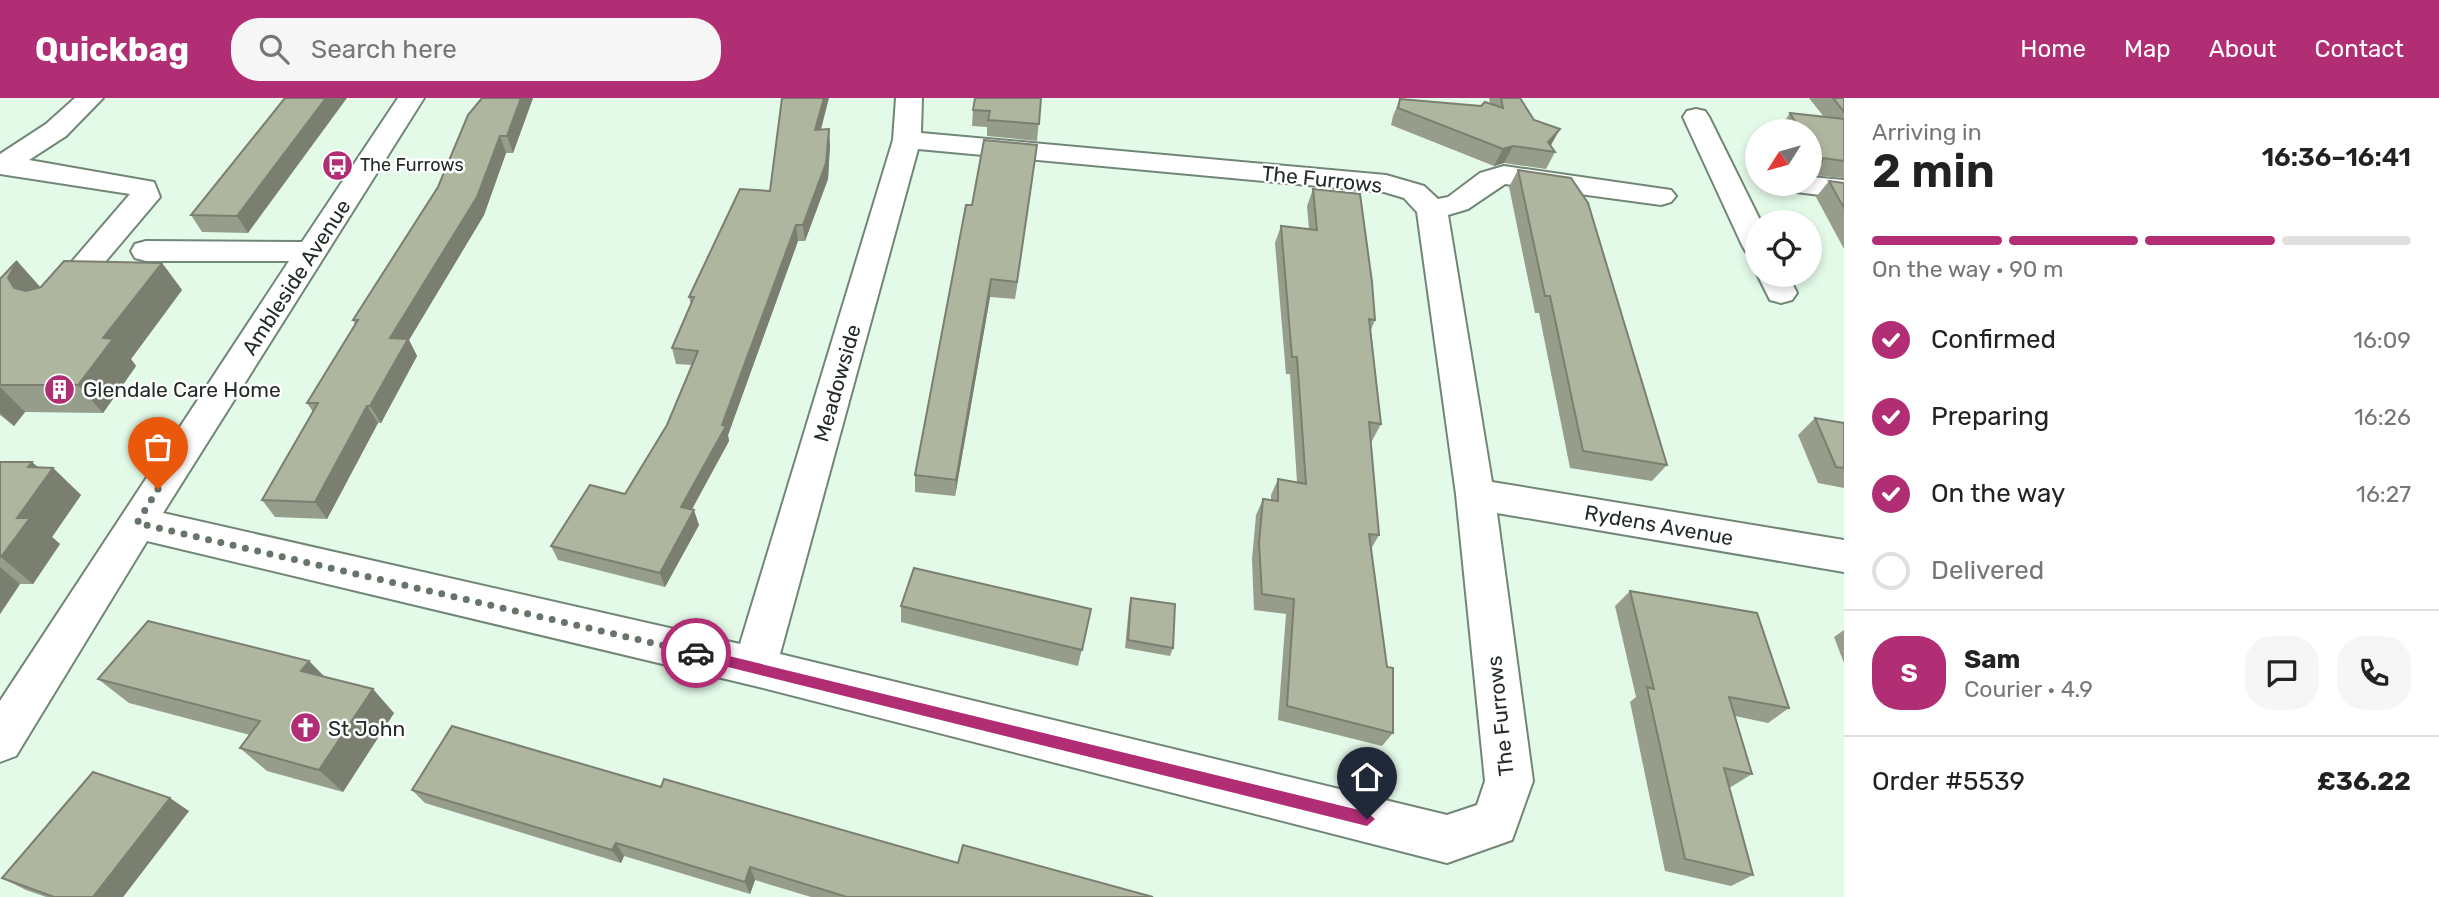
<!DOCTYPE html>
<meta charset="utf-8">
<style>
:root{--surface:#fff;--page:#f6f6f6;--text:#222;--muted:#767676;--line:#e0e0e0;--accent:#b12d74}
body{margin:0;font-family:Rubik,sans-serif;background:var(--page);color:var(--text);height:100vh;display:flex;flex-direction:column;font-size:26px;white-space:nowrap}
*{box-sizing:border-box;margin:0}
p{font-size:23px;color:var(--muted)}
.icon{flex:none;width:38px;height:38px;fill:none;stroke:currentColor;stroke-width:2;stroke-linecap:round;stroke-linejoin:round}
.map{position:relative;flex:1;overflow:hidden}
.sheet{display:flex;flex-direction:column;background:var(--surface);width:595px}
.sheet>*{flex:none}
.needle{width:46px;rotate:233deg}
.controls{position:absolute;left:1745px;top:21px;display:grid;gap:14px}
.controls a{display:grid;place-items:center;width:77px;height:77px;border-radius:50%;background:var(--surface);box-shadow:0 4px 10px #0003;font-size:35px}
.pin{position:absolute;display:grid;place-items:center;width:60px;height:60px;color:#fff;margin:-72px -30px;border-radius:50% 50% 50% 0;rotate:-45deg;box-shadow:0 0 7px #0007}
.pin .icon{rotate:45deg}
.courier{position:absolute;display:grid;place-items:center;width:70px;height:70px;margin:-35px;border:5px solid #b12d74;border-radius:50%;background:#fff;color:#222;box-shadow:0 2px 9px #0007}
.summary em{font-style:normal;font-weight:600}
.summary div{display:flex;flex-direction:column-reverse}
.summary{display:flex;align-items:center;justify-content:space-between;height:119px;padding:0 28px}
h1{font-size:46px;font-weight:600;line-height:52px}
.bar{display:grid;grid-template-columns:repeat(4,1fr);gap:10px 7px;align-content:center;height:84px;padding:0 28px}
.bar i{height:9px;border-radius:5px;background:var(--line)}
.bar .current{background:var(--accent)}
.bar p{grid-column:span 4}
.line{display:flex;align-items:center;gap:18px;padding:0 28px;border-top:2px solid var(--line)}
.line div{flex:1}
.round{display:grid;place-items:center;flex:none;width:74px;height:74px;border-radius:28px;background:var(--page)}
ol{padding:0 28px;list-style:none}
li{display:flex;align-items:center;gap:21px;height:77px}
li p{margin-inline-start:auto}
li .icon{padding:7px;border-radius:50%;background:var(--accent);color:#fff;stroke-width:4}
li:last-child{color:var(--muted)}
li i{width:38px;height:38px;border:4px solid var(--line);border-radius:50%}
header{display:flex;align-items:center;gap:42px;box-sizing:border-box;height:98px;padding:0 35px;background:var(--accent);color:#fff}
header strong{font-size:33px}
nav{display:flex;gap:38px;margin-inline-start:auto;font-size:24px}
.search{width:490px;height:63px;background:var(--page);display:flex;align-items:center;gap:18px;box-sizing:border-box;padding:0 24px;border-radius:28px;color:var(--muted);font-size:26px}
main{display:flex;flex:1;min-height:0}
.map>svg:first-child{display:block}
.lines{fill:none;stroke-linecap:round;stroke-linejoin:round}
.minor-casing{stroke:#728677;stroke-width:4}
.minor{fill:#fff;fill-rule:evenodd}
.wall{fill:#969d8a}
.shaded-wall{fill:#7a7f70}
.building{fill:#afb6a0;stroke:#7a7f70;stroke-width:2}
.route{fill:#b12d74}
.done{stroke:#67746a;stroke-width:7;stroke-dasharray:0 12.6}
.labels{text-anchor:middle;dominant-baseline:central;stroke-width:5;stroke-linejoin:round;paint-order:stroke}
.far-poi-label{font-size:18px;fill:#242c26;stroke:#fff;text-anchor:start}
.street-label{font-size:21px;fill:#242c26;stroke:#fff}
.poi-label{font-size:21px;fill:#242c26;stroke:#fff;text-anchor:start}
</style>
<header>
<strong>Quickbag</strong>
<div class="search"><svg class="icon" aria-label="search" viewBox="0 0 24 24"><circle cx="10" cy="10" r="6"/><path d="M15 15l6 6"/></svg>Search here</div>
<nav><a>Home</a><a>Map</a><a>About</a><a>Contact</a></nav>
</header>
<main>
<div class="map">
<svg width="1844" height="799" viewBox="0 0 1844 799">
<rect width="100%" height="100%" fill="#e4fae9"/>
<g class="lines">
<defs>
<g id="minor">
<path d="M75,0h28l-37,38 -37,24 125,22 6,15 -93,110 -11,4 -11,-4 -5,-7 5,-7 85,-99 -130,-20v-20l46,-30z"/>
<path d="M398,0h26l-261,415 577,131 153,-504 3,-42h26l-1,35 465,42 38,11 14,13 10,-2 32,-24 24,-7 167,24 5,6 -5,6 -10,3 -156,-21 -37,25 -20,6 44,267 352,58v32l-347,-59 36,268 -21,59 -65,23 -692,-177 -608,-145 -131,215 -16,6v-61l289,-440h-143l-11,-3 -4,-7 4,-7 11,-3 156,1zM918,51l466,43 20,6 13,14 39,282 29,287 -8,24 -30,10 -667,-161z"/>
<path d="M1696,11l9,2 4,6 52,105h-4v33l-11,-3 -4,-7 -59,-128 4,-6z"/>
<path d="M1810,79l34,3v18l-64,-8 -4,-6h34z"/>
<path d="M1757,176l31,1 9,18 -5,7 -11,3 -11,-3z"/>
</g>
</defs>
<use href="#minor" class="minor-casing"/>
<use href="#minor" class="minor"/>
</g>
<g class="wall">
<path d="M285,0l-37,135 -46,-1 -11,-17z"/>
<path d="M533,0l-20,55h-7l-22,62 -75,125 8,16 -36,67h-3l-51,96 -52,-2 -13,-17 51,-88 -6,-9 48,-79 -2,-4 85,-133z"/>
<path d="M1041,0l-4,43 -50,-5v-9l-15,-1 1,-16z"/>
<path d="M1489,0h31l35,54 -9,17 -42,-6 -10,3 -103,-41 2,-9 7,-17 81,7 9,-2z"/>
<path d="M1809,0h35v80l-32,-3 -2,3v-47h-30l-1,-2 11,-16 34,4z"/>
<path d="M821,32l9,15 -2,34 -23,62h-7l-70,194 1,6 -37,68 7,16 -34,62 -107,-27 -7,-14 74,-52 42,-69 25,-60 -16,-1 -4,-16 19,-43 -2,-8 81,-106z"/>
<path d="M1037,47l-22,154 -25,-2 -35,199 -40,-4v-17l57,-270z"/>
<path d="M1518,72l149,295 -15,16 -82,-13 -31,-155h-4l-26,-126z"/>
<path d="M1829,83l15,2v66l-28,-52z"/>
<path d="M1313,91l62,131 -4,10 10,94 -9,17h-1l8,94 -8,14 22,184 -11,13 -104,-26 8,-106 -32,-4 -2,-51 4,-44 7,-16 8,1v-5l7,-16 19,3 -7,-108h-4l-11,-131 6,-17 28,3 -2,-23z"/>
<path d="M17,163l23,26 122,-24 20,27 -51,69 5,7 -33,47 -78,-1 -11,14 -14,-11v-136z"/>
<path d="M1815,320l29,5v65l-26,-5 -20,-48z"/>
<path d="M0,364h32l6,5 15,1 28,27 -29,42 8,7 -27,40h-13l-20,30z"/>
<path d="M1630,493l159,117 -21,15 -33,-7 17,58 -21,13h-2l24,88 -22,11 -66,-15 -35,-169 6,-5 -21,-91z"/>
<path d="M1131,500l42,50 -3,8 -45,-8 4,-42z"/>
<path d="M901,508l190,3 -13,57 -177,-44z"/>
<path d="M1844,532v33l-10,-26z"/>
<path d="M309,563l16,16 69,36 -51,79 -76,-21 -27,-23 10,-13 -121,-32 -31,-24z"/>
<path d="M661,689l297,76 195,34h-342l-56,-17 -5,14 -126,-38 -3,7 -196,-60 -13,-13z"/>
<path d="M189,713l-66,86h-77l-20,-7 -24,-12z"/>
</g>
<g class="shaded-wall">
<path d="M326,0h21l-99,135 -11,-17z"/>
<path d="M521,0h12l-20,55 -6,-17z"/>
<path d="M824,0h5l-12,47 -2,-15z"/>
<path d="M829,31l1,16 -2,34 -23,62 -2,-16z"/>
<path d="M1560,31l-10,18 -2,-5z"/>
<path d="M500,38l6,17 -22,62 -75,125 8,16 -36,67 -11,-17 20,-68z"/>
<path d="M1037,47l-2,17 -20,137 2,-17z"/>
<path d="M1513,48l-9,17 -10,3 9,-17z"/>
<path d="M796,127l2,16 -70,194 1,6 -44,81 -4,-15z"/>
<path d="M17,163l24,27 -8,18 -19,-18 -6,-10z"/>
<path d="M162,165l20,27 -51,69 5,7 -33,47 -25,-28 25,-47z"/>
<path d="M991,181l-1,18 -35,199 1,-16z"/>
<path d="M0,289l25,25 -11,14 -14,-13z"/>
<path d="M367,308l11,17 -51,96 -12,-17z"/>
<path d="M32,364l15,14 6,-8 28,27 -29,42 8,7 -27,40 -32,-27 16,-39 11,-51z"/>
<path d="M694,412l5,15 -34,62 -5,-14z"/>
<path d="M0,469l20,17 -20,30z"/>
<path d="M309,563l23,24 -31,-14z"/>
<path d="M373,591l21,24 -51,79 -24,-22z"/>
<path d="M170,700l19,13 -66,86h-30z"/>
<path d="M616,745l8,13 -3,7 -9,-13z"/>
<path d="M750,769l5,13 -5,14 -5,-12z"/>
</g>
<g class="building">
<path d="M285,0h41l-89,118 -46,-1z"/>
<path d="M482,0h39l-14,38h-7l-23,61 -87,141 18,1 -38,67h-3l-52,96 -53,-2 56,-97h-11l51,-83h-5l85,-133 30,-72z"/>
<path d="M782,0h42l-9,32 14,-1 -3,34 -23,62h-7l-74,200 4,1 -45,81 13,3 -34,63 -109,-27 39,-61 35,9 42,-69 31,-74 -26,-3 22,-51h-5l51,-108 30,2z"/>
<path d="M975,0h66l-2,26 -51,-4 2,-9 -17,-1z"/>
<path d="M1501,0h19l14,22 26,9 -12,13 7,10 -42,-6 -10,3 -105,-41 2,-9 81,7 4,-4 18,6z"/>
<path d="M1833,0h11v14z"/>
<path d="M1790,15l54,6v42l-21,-3 -3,7 -10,-18v-16h-10z"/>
<path d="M984,42l53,5 -20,137 -26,-3 -35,201 -41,-5 51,-270h6z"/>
<path d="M1518,72l53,8 17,25 79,262 -84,-14 -33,-155h-5z"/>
<path d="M1829,83l15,2v25z"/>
<path d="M1313,91l47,5 12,88 3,38 -6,-1 12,105 -12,-2 10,113 -10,-1 18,133 6,1v65l-106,-27 7,-107 -32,-5 -3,-51 4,-44 15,2v-22l28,5 -9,-127h-5l-11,-131 36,4z"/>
<path d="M17,163l-9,17 6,10 12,3 15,-4 23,-26 98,2 -59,75 10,1 -35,46h-78v-106z"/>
<path d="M1815,320l29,5v45l-8,-1z"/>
<path d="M0,364h32l-4,5 25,1 -36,50h13l-29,39h-1z"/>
<path d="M914,470l177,41 -9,41 -181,-44z"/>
<path d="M1630,493l127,22 32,95 -60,-11 23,77 -28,-6 29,107 -68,-16 -38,-172 7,2z"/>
<path d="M1131,500l44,6 -2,44 -45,-8z"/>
<path d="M148,523l161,40 -8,10 72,18 -54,81 -79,-22 20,-27 -162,-42z"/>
<path d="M452,628l209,61 3,-8 294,84 5,-18 190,52h-306l-97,-30 -5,15 -129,-39 -4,7 -200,-60z"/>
<path d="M93,674l77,26 -77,99h-39l-52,-19z"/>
</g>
<path class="route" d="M696,550l671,164 8,7 -8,7 -671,-167 -6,-6z"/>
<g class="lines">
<path class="done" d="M158,391l-21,34 559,130"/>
</g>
<defs>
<symbol id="bus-disc" viewBox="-11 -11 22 22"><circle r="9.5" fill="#b12d74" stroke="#fff"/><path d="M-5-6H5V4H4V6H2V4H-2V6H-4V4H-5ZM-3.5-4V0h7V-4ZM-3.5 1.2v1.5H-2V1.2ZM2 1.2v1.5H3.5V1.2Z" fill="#fff"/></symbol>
<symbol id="building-disc" viewBox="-11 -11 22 22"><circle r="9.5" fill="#b12d74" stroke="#fff"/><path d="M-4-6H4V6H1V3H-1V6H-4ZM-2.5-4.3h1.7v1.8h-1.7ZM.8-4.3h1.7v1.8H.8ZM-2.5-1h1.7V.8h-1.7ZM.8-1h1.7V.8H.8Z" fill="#fff"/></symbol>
<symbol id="church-disc" viewBox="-11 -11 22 22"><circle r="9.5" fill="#b12d74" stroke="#fff"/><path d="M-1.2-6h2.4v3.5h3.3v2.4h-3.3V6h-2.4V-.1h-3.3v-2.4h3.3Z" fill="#fff"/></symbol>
</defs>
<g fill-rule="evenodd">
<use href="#bus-disc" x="320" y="50" width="35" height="35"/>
<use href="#building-disc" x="42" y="274" width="35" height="35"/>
<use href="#church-disc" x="288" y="612" width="35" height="35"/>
</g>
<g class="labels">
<g class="far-poi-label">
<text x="360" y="67">The Furrows</text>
</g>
<g class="street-label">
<text transform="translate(1322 81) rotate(6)">The Furrows</text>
<text transform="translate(296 179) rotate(-57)">Ambleside Avenue</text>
<text transform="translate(837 285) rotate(-74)">Meadowside</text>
<text transform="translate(1659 427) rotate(10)">Rydens Avenue</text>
<text transform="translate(1500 618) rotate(-96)">The Furrows</text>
</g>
<g class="poi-label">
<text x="83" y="291">Glendale Care Home</text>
<text x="328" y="630">St John</text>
</g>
</g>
</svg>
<div class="controls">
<a><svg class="needle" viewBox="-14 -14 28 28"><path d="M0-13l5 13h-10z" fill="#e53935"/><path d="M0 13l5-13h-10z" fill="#767676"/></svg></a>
<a><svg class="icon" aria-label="locate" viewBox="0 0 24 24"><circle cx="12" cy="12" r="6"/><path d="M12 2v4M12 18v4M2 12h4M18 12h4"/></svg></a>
</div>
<div class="pin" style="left:158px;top:391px;background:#ea580c"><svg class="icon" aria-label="bag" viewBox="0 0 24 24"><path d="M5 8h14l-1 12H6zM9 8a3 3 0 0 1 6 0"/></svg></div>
<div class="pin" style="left:1367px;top:721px;background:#1f2937"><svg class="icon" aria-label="home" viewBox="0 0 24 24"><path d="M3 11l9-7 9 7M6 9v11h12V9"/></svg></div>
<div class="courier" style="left:696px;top:555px"><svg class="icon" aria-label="car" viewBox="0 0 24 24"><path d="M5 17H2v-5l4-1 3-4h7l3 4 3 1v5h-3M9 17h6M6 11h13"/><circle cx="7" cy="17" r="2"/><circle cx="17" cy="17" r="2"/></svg></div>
</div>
<section class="sheet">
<div class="summary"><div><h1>2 min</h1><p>Arriving in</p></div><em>16:36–16:41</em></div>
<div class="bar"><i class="current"></i><i class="current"></i><i class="current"></i><i></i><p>On the way · 90 m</p></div>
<ol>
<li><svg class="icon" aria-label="check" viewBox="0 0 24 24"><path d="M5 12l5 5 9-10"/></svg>Confirmed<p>16:09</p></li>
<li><svg class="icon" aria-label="check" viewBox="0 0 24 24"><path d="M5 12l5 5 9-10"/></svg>Preparing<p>16:26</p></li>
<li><svg class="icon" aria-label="check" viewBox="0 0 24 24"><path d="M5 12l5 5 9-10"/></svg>On the way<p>16:27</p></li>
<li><i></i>Delivered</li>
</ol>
<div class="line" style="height:126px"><b class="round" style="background:var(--accent);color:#fff">S</b><div><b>Sam</b><p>Courier · 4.9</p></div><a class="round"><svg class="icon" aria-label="chat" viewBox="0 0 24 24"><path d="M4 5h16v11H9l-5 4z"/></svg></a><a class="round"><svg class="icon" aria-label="phone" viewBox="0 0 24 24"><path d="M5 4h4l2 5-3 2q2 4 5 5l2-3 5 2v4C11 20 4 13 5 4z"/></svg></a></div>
<div class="line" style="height:91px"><div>Order #5539</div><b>£36.22</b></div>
</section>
</main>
